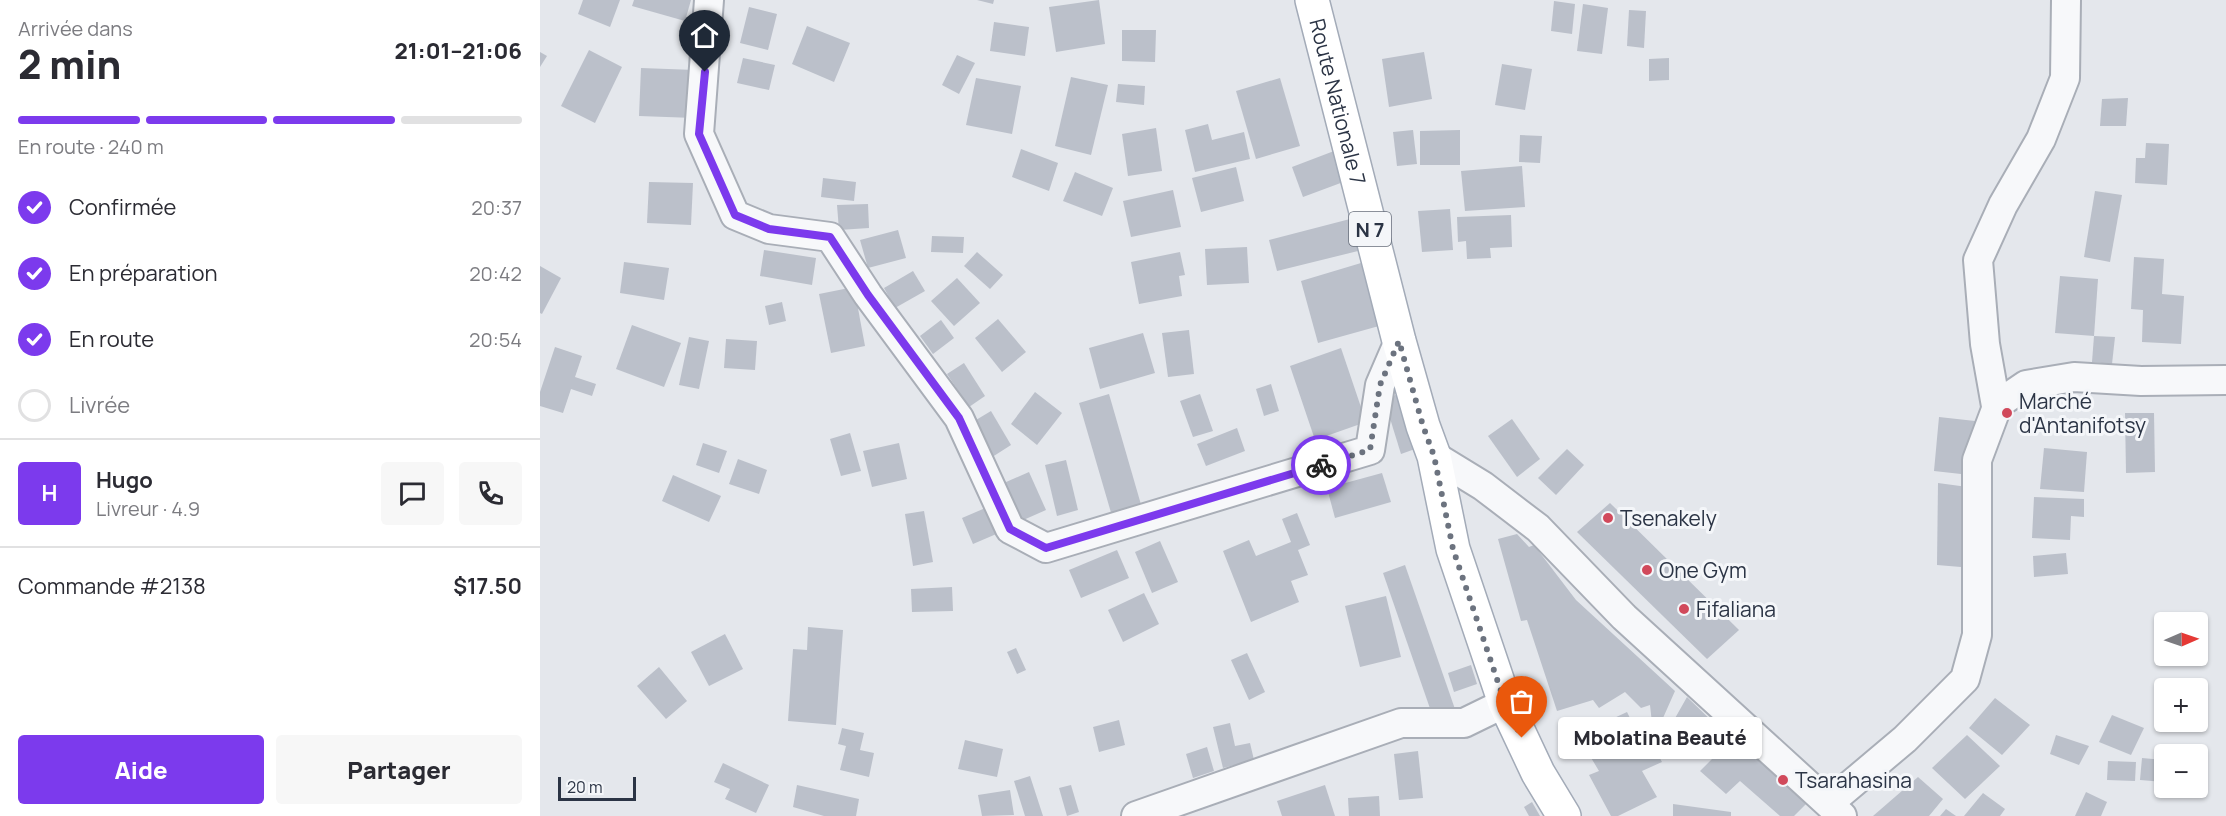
<!DOCTYPE html>
<html lang="fr">
<meta charset="utf-8">
<style>
:root{--surface:#fff;--page:#f7f7f7;--text:#2b2b33;--muted:#7c7c81;--line:#e1e1e2;--accent:#7c3aed}
body{margin:0;font-family:Manrope,sans-serif;background:var(--page);color:var(--text);height:100vh;display:flex;flex-direction:column;font-size:22px;white-space:nowrap}
*{box-sizing:border-box;margin:0}
p{font-size:20px;color:var(--muted)}
.icon{flex:none;width:33px;height:33px;fill:none;stroke:currentColor;stroke-width:2;stroke-linecap:round;stroke-linejoin:round}
.map{position:relative;flex:1;overflow:hidden}
.side{display:flex;flex-direction:column;background:var(--surface);width:540px}
.side>*{flex:none}
.needle{width:39px;rotate:88deg}
.tools{position:absolute;left:1614px;top:612px;display:grid;gap:12px}
.tools a{display:grid;place-items:center;width:54px;height:54px;border-radius:6px;background:var(--surface);box-shadow:0 2px 4px #0004;font-size:30px}
.scale{position:absolute;left:18px;bottom:15px;width:78px;box-sizing:border-box;padding-left:6px;border:3px solid #2b3445;border-top:0;font-size:16px;line-height:21px;white-space:nowrap;color:#2b3445;-webkit-text-stroke:4px #f4f6f9;paint-order:stroke}
.pin{position:absolute;display:grid;place-items:center;width:51px;height:51px;color:#fff;margin:-62px -26px;border-radius:50% 50% 50% 0;rotate:-45deg;box-shadow:0 0 6px #0007}
.pin .icon{rotate:45deg}
.courier{position:absolute;display:grid;place-items:center;width:60px;height:60px;margin:-30px;border:4px solid #7c3aed;border-radius:50%;background:#fff;color:#222;box-shadow:0 2px 8px #0007}
.bubble{position:absolute;height:42px;border-radius:6px;background:var(--surface);box-shadow:0 2px 4px #0004;font-size:20px;font-weight:800;line-height:42px;text-align:center}
.summary em{font-style:normal;font-weight:800}
.summary div{display:flex;flex-direction:column-reverse}
.summary{display:flex;align-items:center;justify-content:space-between;height:102px;padding:0 18px}
h1{font-size:39px;font-weight:800;line-height:45px}
.bar{display:grid;grid-template-columns:repeat(4,1fr);gap:9px 6px;align-content:center;height:72px;padding:0 18px}
.bar i{height:8px;border-radius:4px;background:var(--line)}
.bar .selected{background:var(--accent)}
.bar p{grid-column:span 4}
.line{display:flex;align-items:center;gap:15px;padding:0 18px;border-top:2px solid var(--line)}
.line div{flex:1}
.round{display:grid;place-items:center;flex:none;width:63px;height:63px;border-radius:6px;background:var(--page)}
ol{padding:0 18px;list-style:none}
li{display:flex;align-items:center;gap:18px;height:66px}
li p{margin-inline-start:auto}
li .icon{padding:6px;border-radius:50%;background:var(--accent);color:#fff;stroke-width:4}
li:last-child{color:var(--muted)}
li i{width:33px;height:33px;border:3px solid var(--line);border-radius:50%}
.cta{display:flex;gap:12px;margin-top:auto;padding:12px 18px}
.cta a{flex:1;height:69px;border-radius:6px;background:var(--accent);color:#fff;font-size:24px;font-weight:800;line-height:69px;text-align:center}
.cta a+a{background:var(--page);color:var(--text)}
main{display:flex;flex:1;min-height:0}
.map>svg:first-child{display:block}
.building{fill:#bbc0ca}
.lines{fill:none;stroke-linecap:round;stroke-linejoin:round}
.minor-casing{stroke:#a9aeb7;stroke-width:32}
.major-casing{stroke:#a3abb8;stroke-width:36}
.minor{stroke:#f7f8fa;stroke-width:28}
.major{stroke:#fff;stroke-width:33}
.done{stroke:#6c737f;stroke-width:6;stroke-dasharray:0 10.8}
.route{stroke:#7c3aed;stroke-width:8}
.poi-dot{fill:#d1495b;stroke:#f4f6f9;stroke-width:2}
.labels{text-anchor:middle;dominant-baseline:central;stroke-width:6;stroke-linejoin:round;paint-order:stroke}
.shield{fill:#f4f6f9;stroke:#676e7b;stroke-width:1.5}
.shield-label{font-size:20px;font-weight:bold;fill:#2b3445}
.street-label{font-size:21px;fill:#2b3445;stroke:#f4f6f9}
.poi-label{font-size:21px;fill:#2b3445;stroke:#f4f6f9;text-anchor:start}
</style>
<main>
<section class="side">
<div class="summary"><div><h1>2 min</h1><p>Arrivée dans</p></div><em>21:01–21:06</em></div>
<div class="bar"><i class="selected"></i><i class="selected"></i><i class="selected"></i><i></i><p>En route · 240 m</p></div>
<ol>
<li><svg class="icon" aria-label="check" viewBox="0 0 24 24"><path d="M5 12l5 5 9-10"/></svg>Confirmée<p>20:37</p></li>
<li><svg class="icon" aria-label="check" viewBox="0 0 24 24"><path d="M5 12l5 5 9-10"/></svg>En préparation<p>20:42</p></li>
<li><svg class="icon" aria-label="check" viewBox="0 0 24 24"><path d="M5 12l5 5 9-10"/></svg>En route<p>20:54</p></li>
<li><i></i>Livrée</li>
</ol>
<div class="line" style="height:108px"><b class="round" style="background:var(--accent);color:#fff">H</b><div><b>Hugo</b><p>Livreur · 4.9</p></div><a class="round"><svg class="icon" aria-label="chat" viewBox="0 0 24 24"><path d="M4 5h16v11H9l-5 4z"/></svg></a><a class="round"><svg class="icon" aria-label="phone" viewBox="0 0 24 24"><path d="M5 4h4l2 5-3 2q2 4 5 5l2-3 5 2v4C11 20 4 13 5 4z"/></svg></a></div>
<div class="line" style="height:78px"><div>Commande #2138</div><b>$17.50</b></div>
<div class="cta"><a>Aide</a><a>Partager</a></div>
</section>
<div class="map">
<svg width="1686" height="816" viewBox="0 0 1686 816">
<rect width="100%" height="100%" fill="#e4e7ec"/>
<g class="building">
<path d="M43,0h37l-10,27 -32,-13z"/>
<path d="M94,0h57l-6,21 -53,-15z"/>
<path d="M437,0h17l-1,4z"/>
<path d="M559,0l6,44 -49,8 -7,-45z"/>
<path d="M1014,1l21,3 -3,30 -21,-3z"/>
<path d="M1043,4l25,4 -6,46 -25,-3z"/>
<path d="M209,7l28,7 -9,36 -28,-7z"/>
<path d="M1089,10l17,1 -2,37 -17,-2z"/>
<path d="M454,22l35,5 -4,29 -35,-5z"/>
<path d="M267,26l43,17 -16,39 -42,-18z"/>
<path d="M582,30h34l-1,32 -33,-1z"/>
<path d="M49,50l33,17 -27,56 -34,-17z"/>
<path d="M0,52l7,4 -7,11z"/>
<path d="M884,52l8,47 -43,8 -7,-48z"/>
<path d="M417,55l18,8 -16,31 -17,-9z"/>
<path d="M203,58l32,7 -6,25 -32,-7z"/>
<path d="M1129,58v22l-20,1v-22z"/>
<path d="M962,64l30,5 -7,41 -30,-5z"/>
<path d="M101,68l54,2 -1,48 -55,-2z"/>
<path d="M531,77l37,8 -17,70 -36,-9z"/>
<path d="M436,78l45,8 -9,48 -46,-9z"/>
<path d="M740,78l20,68 -44,13 -20,-68z"/>
<path d="M578,84l27,2 -1,19 -28,-3z"/>
<path d="M1588,98l-2,28h-26l2,-27z"/>
<path d="M668,124l4,16 32,-8 6,27 -55,13 -10,-42z"/>
<path d="M616,128l6,43 -34,5 -6,-42z"/>
<path d="M873,130l4,34 -20,2 -4,-34z"/>
<path d="M920,130v35h-40v-34z"/>
<path d="M980,135l22,1 -2,27 -21,-1z"/>
<path d="M1606,143l23,1 -2,41 -32,-2 1,-25h9z"/>
<path d="M481,149l37,14 -9,28 -37,-14z"/>
<path d="M794,151l12,30 -43,16 -11,-30z"/>
<path d="M982,166l3,41 -60,4 -4,-40z"/>
<path d="M696,167l8,34 -43,11 -9,-34z"/>
<path d="M535,172l38,16 -11,28 -39,-15z"/>
<path d="M283,178l33,4 -2,19 -33,-4z"/>
<path d="M109,182l44,1 -2,42 -44,-2z"/>
<path d="M633,190l8,37 -50,10 -8,-36z"/>
<path d="M1555,191l27,4 -12,67 -26,-5z"/>
<path d="M328,204l1,24 -30,2 -2,-25z"/>
<path d="M910,209l3,41 -31,2 -4,-41z"/>
<path d="M971,215l1,32 -22,1 1,10 -24,1 -1,-18 -8,1 -1,-25z"/>
<path d="M810,219l8,32 -81,20 -8,-31z"/>
<path d="M358,230l8,28 -38,10 -8,-28z"/>
<path d="M392,236l32,1 -1,16 -32,-1z"/>
<path d="M707,247l2,36 -42,2 -2,-36z"/>
<path d="M224,250l52,8 -4,27 -52,-9z"/>
<path d="M437,252l26,23 -13,14 -26,-23z"/>
<path d="M640,252l5,23 -6,1 3,20 -43,8 -8,-42z"/>
<path d="M1594,257l30,2 -2,35 22,2 -3,48 -39,-2 1,-32 -12,-1z"/>
<path d="M84,262l45,6 -5,32 -44,-7z"/>
<path d="M821,263l18,63 -61,17 -17,-62z"/>
<path d="M0,266l21,12 -19,36 -2,-1z"/>
<path d="M373,271l12,20 -30,17 -11,-20z"/>
<path d="M1520,276l38,3 -4,57 -39,-3z"/>
<path d="M417,278l23,25 -26,23 -23,-25z"/>
<path d="M314,287l11,59 -34,7 -12,-59z"/>
<path d="M242,302l4,19 -17,4 -4,-19z"/>
<path d="M458,319l28,33 -24,20 -27,-34z"/>
<path d="M401,320l13,18 -21,16 -13,-18z"/>
<path d="M92,325l49,18 -17,44 -48,-18z"/>
<path d="M649,330l5,44 -26,3 -6,-44z"/>
<path d="M603,333l12,40 -55,16 -11,-41z"/>
<path d="M1554,336l21,1 -3,27 -20,-2z"/>
<path d="M149,337l20,4 -10,48 -20,-4z"/>
<path d="M186,339l31,2 -2,29 -31,-2z"/>
<path d="M15,347l27,9 -7,21 21,7 -4,12 -21,-7 -8,24 -23,-7v-14z"/>
<path d="M801,348l25,74 -51,18 -25,-74z"/>
<path d="M424,363l21,33 -16,11 -22,-33z"/>
<path d="M731,384l8,27 -15,5 -8,-27z"/>
<path d="M495,392l27,21 -25,32 -26,-21z"/>
<path d="M569,394l33,114 -30,8 -33,-113z"/>
<path d="M660,394l13,37 -20,6 -13,-36z"/>
<path d="M859,394l16,55 -14,5 -17,-55z"/>
<path d="M451,411l20,34 -25,16 -20,-35z"/>
<path d="M1585,413h29l1,59 -29,1z"/>
<path d="M1399,417l45,5 -5,54 -45,-5z"/>
<path d="M972,419l28,40 -23,18 -29,-41z"/>
<path d="M697,428l8,23 -39,15 -9,-22z"/>
<path d="M310,433l11,38 -20,5 -11,-37z"/>
<path d="M163,443l24,8 -8,22 -23,-8z"/>
<path d="M359,443l8,36 -35,8 -9,-36z"/>
<path d="M1504,448l43,4 -3,40 -44,-3z"/>
<path d="M1027,449l17,16 -28,30 -18,-17z"/>
<path d="M198,459l29,11 -8,24 -30,-10z"/>
<path d="M526,460l12,50 -21,6 -12,-51z"/>
<path d="M489,472l17,38 -32,14 -17,-38z"/>
<path d="M842,473l9,29 -56,16 -8,-30z"/>
<path d="M133,475l48,21 -12,26 -47,-21z"/>
<path d="M1398,483l37,5 -2,80 -36,-3z"/>
<path d="M1494,497l50,2v18l-13,-1 -1,24 -38,-2z"/>
<path d="M1070,503l129,127 -32,29 -130,-127z"/>
<path d="M450,506l11,26 -28,12 -11,-26z"/>
<path d="M384,511l9,51 -20,4 -8,-52z"/>
<path d="M757,513l13,32 -12,5 10,25 -17,6 8,21 -48,20 -28,-71 26,-11 7,16 35,-14 -9,-23z"/>
<path d="M977,534l12,13 5,-2 42,55 99,91 -16,36 -7,-4 -2,-18 -9,3 -16,-16 -26,16 -6,-8 -36,11 -30,-91 -6,1 -23,-82z"/>
<path d="M620,541l18,41 -26,11 -17,-41z"/>
<path d="M577,550l12,28 -48,20 -12,-28z"/>
<path d="M1526,553l2,21 -34,3 -1,-21z"/>
<path d="M865,565l51,147 -22,8 -51,-147z"/>
<path d="M412,587l1,24 -41,1 -1,-23z"/>
<path d="M604,593l15,31 -36,18 -15,-32z"/>
<path d="M846,596l15,61 -41,10 -15,-61z"/>
<path d="M268,627l35,3 -7,95 -48,-4 5,-72 14,1z"/>
<path d="M185,634l18,35 -34,17 -18,-34z"/>
<path d="M476,648l10,22 -9,4 -10,-22z"/>
<path d="M707,653l18,39 -16,8 -18,-40z"/>
<path d="M931,665l6,19 -23,8 -6,-19z"/>
<path d="M119,667l28,34 -21,18 -29,-33z"/>
<path d="M1147,697l60,58 3,-3 57,51 -13,13h-14l-40,-35 -14,13 -26,-23 12,-12 -38,-39z"/>
<path d="M1455,698l35,27 -28,30 -33,-27z"/>
<path d="M1087,712l6,12 6,-4 23,42 -20,9 15,26 -39,19h-7l-22,-41 10,-4 -12,-20 12,-6 -7,-11 7,-4 -2,-4z"/>
<path d="M1572,715l32,13 -13,27 -32,-13z"/>
<path d="M579,720l6,25 -26,7 -6,-25z"/>
<path d="M690,723l5,23 15,-3 4,17 -31,8 -10,-41z"/>
<path d="M302,728l22,5 -4,17 14,3 -5,24 -29,-7 6,-24 -8,-2z"/>
<path d="M1427,735l33,31 -35,33 -33,-31z"/>
<path d="M1516,735l33,11 -10,19 -29,-11z"/>
<path d="M425,740l38,9 -6,28 -39,-8z"/>
<path d="M667,747l7,24 -21,7 -7,-24z"/>
<path d="M878,751l5,47 -24,2 -5,-46z"/>
<path d="M1602,758l22,2v22l-24,-2z"/>
<path d="M1568,761l28,1 -1,19 -28,-1z"/>
<path d="M183,763l46,22 -13,28 -31,-14 5,-10 -16,-7z"/>
<path d="M490,776l13,40h-18l-11,-35z"/>
<path d="M1378,777l25,22 -14,17h-56z"/>
<path d="M257,785l62,14 -3,17h-32l-31,-9z"/>
<path d="M531,785l8,27 -12,4 -8,-28z"/>
<path d="M785,785l10,31h-53l-5,-15z"/>
<path d="M470,790l4,25 -32,1 -4,-21z"/>
<path d="M1546,792l21,10 -6,14h-26z"/>
<path d="M1443,793l22,16 -5,7h-36z"/>
<path d="M839,796l1,20h-31l-1,-18z"/>
<path d="M992,802l8,14h-11l-5,-9z"/>
<path d="M1133,804l58,8v4h-58z"/>
<path d="M1406,809l10,7h-16z"/>
</g>
<g class="lines">
<defs>
<g id="minor">
<path d="M169,0l-10,134 36,81 34,14 61,8 38,58 91,123 51,111 36,19 324,-98 10,-65 19,-44"/>
<path d="M1456,406l-11,-62 -7,-84 25,-55 38,-66 24,-61 1,-78"/>
<path d="M894,456l49,30 55,42 86,89 218,199"/>
<path d="M1289,803l76,-64 60,-60 12,-44v-175l21,-56 28,-19 48,-8 67,4 85,-1"/>
<path d="M596,816l265,-93h63l41,-20"/>
</g>
<g id="major">
<path id="s1" d="M772,0l87,341 24,85 11,30 19,93 52,154 33,70 26,43"/>
</g>
</defs>
<use href="#minor" class="minor-casing"/>
<use href="#major" class="major-casing"/>
<use href="#minor" class="minor"/>
<use href="#major" class="major"/>
</g>
<g class="lines">
<path class="done" d="M781,465l49,-15 10,-65 19,-44 24,85 11,30 19,93 52,154 17,35"/>
<path class="route" d="M165,72l-6,62 36,81 34,14 61,8 38,58 91,123 51,111 36,19 275,-83"/>
</g>
<g class="poi-dot">
<circle cx="1467" cy="413" r="6"/>
<circle cx="1068" cy="518" r="6"/>
<circle cx="1107" cy="570" r="6"/>
<circle cx="1144" cy="609" r="6"/>
<circle cx="1243" cy="780" r="6"/>
</g>
<g class="labels">
<rect class="shield" x="809" y="212" width="42" height="34" rx="4.5"/>
<g class="shield-label">
<text x="830" y="229">N 7</text>
</g>
<g class="street-label">
<text stroke="none"><textPath href="#s1" startOffset="105">Route Nationale 7</textPath></text>
</g>
<g class="poi-label">
<text x="1479" y="401">Marché<tspan x="1479" dy="24">d'Antanifotsy</tspan></text>
<text x="1080" y="518">Tsenakely</text>
<text x="1119" y="570">One Gym</text>
<text x="1156" y="609">Fifaliana</text>
<text x="1255" y="780">Tsarahasina</text>
</g>
</g>
</svg>
<div class="tools">
<a><svg class="needle" viewBox="-14 -14 28 28"><path d="M0-13l5 13h-10z" fill="#e53935"/><path d="M0 13l5-13h-10z" fill="#7c7c81"/></svg></a>
<a>+</a>
<a>−</a>
</div>
<div class="scale">20 m</div>
<div class="pin" style="left:982px;top:738px;background:#ea580c"><svg class="icon" aria-label="bag" viewBox="0 0 24 24"><path d="M5 8h14l-1 12H6zM9 8a3 3 0 0 1 6 0"/></svg></div>
<div class="pin" style="left:165px;top:72px;background:#1f2937"><svg class="icon" aria-label="home" viewBox="0 0 24 24"><path d="M3 11l9-7 9 7M6 9v11h12V9"/></svg></div>
<div class="courier" style="left:781px;top:465px"><svg class="icon" aria-label="bike" viewBox="0 0 24 24"><circle cx="6" cy="16" r="4"/><circle cx="18" cy="16" r="4"/><path d="M6 16l4-8h5l3 8M10 8l3 8H6M13 5h3"/></svg></div>
<div class="bubble" style="left:1018px;top:717px;width:204px">Mbolatina Beauté</div>
</div>
</main>
